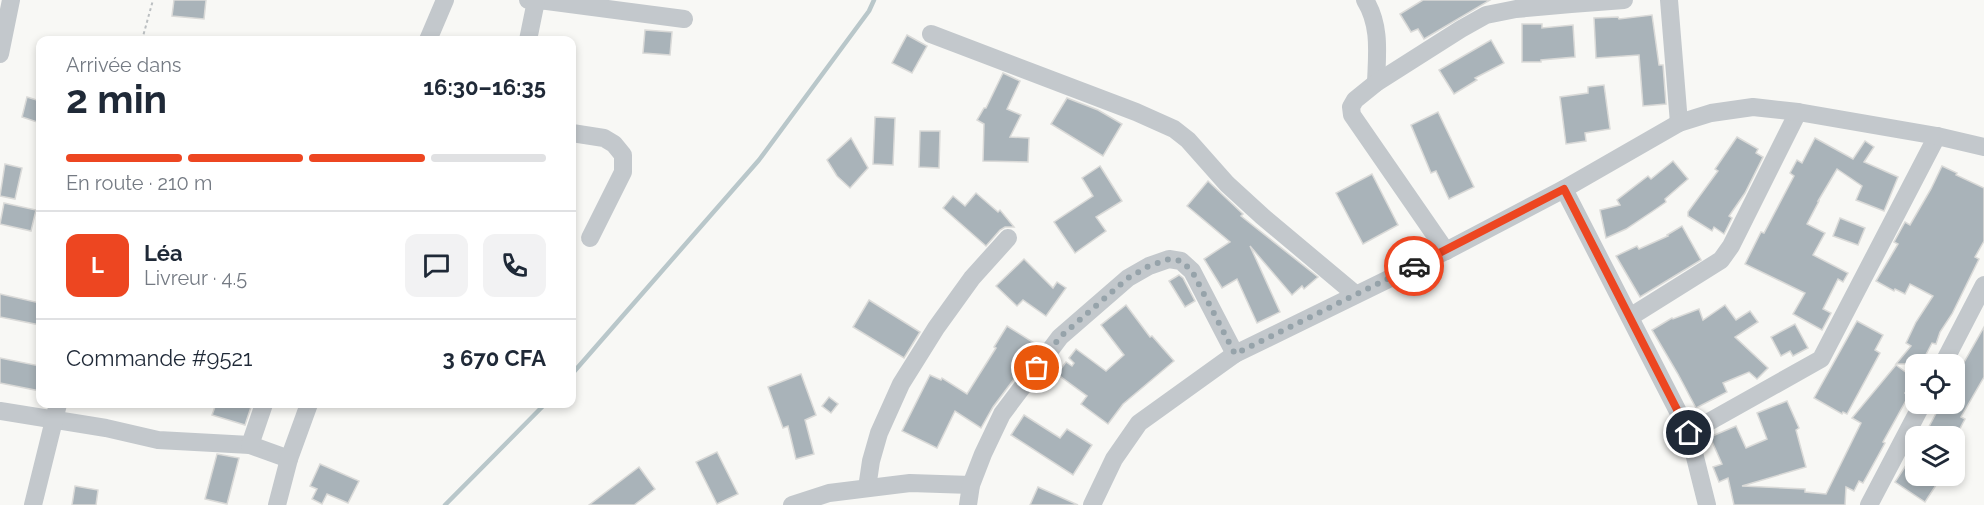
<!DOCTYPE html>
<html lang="fr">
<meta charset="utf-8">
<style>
:root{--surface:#fff;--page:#f2f2f3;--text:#1f2937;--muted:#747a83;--line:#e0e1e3;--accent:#ed4621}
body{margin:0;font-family:Raleway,sans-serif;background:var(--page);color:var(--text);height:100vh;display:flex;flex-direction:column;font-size:22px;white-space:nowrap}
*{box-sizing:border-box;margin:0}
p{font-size:20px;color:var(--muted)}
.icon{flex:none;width:33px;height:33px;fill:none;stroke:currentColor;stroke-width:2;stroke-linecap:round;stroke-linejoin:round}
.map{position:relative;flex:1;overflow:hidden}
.side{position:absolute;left:36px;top:36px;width:540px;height:372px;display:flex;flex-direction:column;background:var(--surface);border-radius:12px;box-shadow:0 3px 9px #0003}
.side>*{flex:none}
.buttons{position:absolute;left:1905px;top:354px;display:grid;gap:12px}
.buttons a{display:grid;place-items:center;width:60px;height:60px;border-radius:12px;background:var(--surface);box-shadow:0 3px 9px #0003;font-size:30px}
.pin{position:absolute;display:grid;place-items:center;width:51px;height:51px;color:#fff;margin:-26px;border:3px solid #fff;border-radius:50%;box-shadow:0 2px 6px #0007}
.courier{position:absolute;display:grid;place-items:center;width:60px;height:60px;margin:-30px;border:4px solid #ed4621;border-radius:50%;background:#fff;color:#222;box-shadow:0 2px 8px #0007}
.overview em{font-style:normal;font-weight:700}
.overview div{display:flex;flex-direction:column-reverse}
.overview{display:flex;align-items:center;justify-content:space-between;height:102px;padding:0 30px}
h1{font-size:39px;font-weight:700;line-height:45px}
.bar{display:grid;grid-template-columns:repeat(4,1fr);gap:9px 6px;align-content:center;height:72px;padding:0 30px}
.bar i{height:8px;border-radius:4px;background:var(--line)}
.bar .current{background:var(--accent)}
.bar p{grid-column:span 4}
.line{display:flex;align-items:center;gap:15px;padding:0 30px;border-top:2px solid var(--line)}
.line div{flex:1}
.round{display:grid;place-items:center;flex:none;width:63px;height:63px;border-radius:12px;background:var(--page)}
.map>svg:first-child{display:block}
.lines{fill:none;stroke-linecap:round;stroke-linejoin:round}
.stream{stroke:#b9c7ca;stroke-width:4.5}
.building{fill:#a9b3b9;stroke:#dadad8;stroke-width:1.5}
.path{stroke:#bbbfc1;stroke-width:2;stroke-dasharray:3 3;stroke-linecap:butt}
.minor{stroke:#c3c8cc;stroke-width:18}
.done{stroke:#96a3aa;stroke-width:6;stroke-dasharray:0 10.8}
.route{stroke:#ed4621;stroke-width:8}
</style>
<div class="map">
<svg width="1984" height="505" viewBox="0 0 1984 505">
<rect width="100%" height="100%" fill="#f8f8f5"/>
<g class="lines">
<g class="stream">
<path d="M572,374l187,-214 110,-149 5,-11"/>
<path d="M445,505l100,-101"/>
</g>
</g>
<g class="building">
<path d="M174,0h32l-2,19 -32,-3z"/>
<path d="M1423,0h67l-66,39 -6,-10 -7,3 -11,-18z"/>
<path d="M1652,15l7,50h4l3,39 -23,2 -4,-51 -43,3 -2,-40 24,-1 1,2z"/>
<path d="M1522,24h20v4l31,-3 2,32 -34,3v2h-19z"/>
<path d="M645,30l27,2 -2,23 -27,-2z"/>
<path d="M907,35l20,11 -15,27 -20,-10z"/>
<path d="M1491,40l13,23 -29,15 2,2 -23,14 -15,-24z"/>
<path d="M1003,73l17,8 -13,28 14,6 -11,22 19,1 -1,24 -45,-1 1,-37 -7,-4 7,-12h2z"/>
<path d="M1604,85l6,44 -25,4 1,8 -20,3 -6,-47 28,-4v-6z"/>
<path d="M27,97l13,4v22l-18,-6z"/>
<path d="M1067,98l31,12 24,14 -19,32 -52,-32z"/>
<path d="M1438,112l36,75 -25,12 -13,-28 -5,2 -20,-48z"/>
<path d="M875,117l20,1 -2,47 -20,-1z"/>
<path d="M920,131h20l-1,37 -20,-1z"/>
<path d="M1737,137l21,12 -2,4 7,4 -18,36 -16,23 3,2 -8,16 -10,-7 -2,4 -24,-15v-4l30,-41 -3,-2z"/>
<path d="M851,138l17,30 -18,20 -13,-12 -10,-16z"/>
<path d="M1815,138l38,21 12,-18 9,6 -10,15 34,15 -14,34 -28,-11 6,-14 -25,-17 -19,32h1l-12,23 18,9 -12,22 35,18 -5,9 -5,-3 -15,30 8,4 -9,17 -29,-16 12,-21 -60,-29 16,-32 3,1 30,-57 -4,-3 7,-13 5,3z"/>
<path d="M1673,161l15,18 -23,20 1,3 -13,9 -27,18 -20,9 -6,-28 20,-5 -3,-5 31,-24 3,3z"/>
<path d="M5,164l17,4 -7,31 -15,-3z"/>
<path d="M1100,166l22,35 -26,16 10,14 -31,22 -21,-31 39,-26 -11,-18z"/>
<path d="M1942,166l15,7 -1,2 28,13v53l-9,16 4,2 -27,55 -12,18 -4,12 -4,-1 -11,21h-25l15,-18 -5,-3 10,-21 17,-26 -23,-12 -5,10 -10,-5 -1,2 -18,-10 22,-37 -4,-2 11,-20 5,3 21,-36z"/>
<path d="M1372,174l26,51 -35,19 -27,-51z"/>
<path d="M1208,181l35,33 -2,2 77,61 -14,12 -2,-3 -10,9 -42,-49 30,66 -23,11 -20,-44 -15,9 -18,-29 26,-17 -43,-36z"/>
<path d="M976,193l22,19 2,-2 14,17h-9l-5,3 -14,16 -43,-38 10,-12 12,10z"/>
<path d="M4,203l32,7 -5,21 -31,-7z"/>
<path d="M1840,218l25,10 -7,17 -25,-9z"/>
<path d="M1682,226l19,34 -61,37 -24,-41 21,-10 2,3 29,-13 -1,-1z"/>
<path d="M1024,259l29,29 4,-6 9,6 -20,28 -23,-16 -6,6 -21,-20z"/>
<path d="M1179,275l4,3 12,23 -10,6 -16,-26z"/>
<path d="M0,294l40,9v22l-40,-8z"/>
<path d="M869,300l51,32 -16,26 -51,-31z"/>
<path d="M1126,305l24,32 2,-1 22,25 -51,43 -15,20 -27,-20 6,-8 -30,-22 9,-12 6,4 2,-3 -5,-5 7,-9 30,22 18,-16 -23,-30z"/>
<path d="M1725,305l11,15 14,-9 8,11 -23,15 33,31 -11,11 -8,-7 -26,11 4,9 -31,16 -18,-34 -26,-44 20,-12 1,1 26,-10 4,11z"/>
<path d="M1857,321l26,14 -8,15 5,3 -33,61 -4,-2 -1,2 -28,-16z"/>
<path d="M1795,324l13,24 -15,8 -3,-5 -9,5 -10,-19z"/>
<path d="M1007,326l32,20 -46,61 -12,21 -26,-17 -18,37 -35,-17 28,-56 11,5 1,-2 25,16 29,-46 -2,-1z"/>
<path d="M1984,327v50l-23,40 4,2 -9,17h-32l17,-32h13v-24z"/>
<path d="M0,358l40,8v25l-40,-8z"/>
<path d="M1896,365l19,14 -10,14 4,2 -26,47 2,1 -22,40 -4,-2 -5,10 -8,-4 -1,18h-111l-6,-27 -9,4 -6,-15 9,-3 -12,-27 26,-11 10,22 21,-9 -10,-26 30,-12 12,27 -3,2 10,37 -64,19 63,3v3l21,2 35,-71 -9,-5z"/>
<path d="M801,374l15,41 -11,5 9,34 -18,5 -8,-33 -5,2 -15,-41z"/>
<path d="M829,397l9,7 -7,9 -9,-7z"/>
<path d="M216,404h36l-7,21 -33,-10z"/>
<path d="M1024,415l36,23 7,-9 25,16 -19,30 -62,-40z"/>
<path d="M1916,450v26h26l-17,26 -30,-20z"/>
<path d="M717,452l21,42 -21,10 -21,-42z"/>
<path d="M217,454l22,4 -12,46 -22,-5z"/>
<path d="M320,464l39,17 -11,22 -21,-9 -5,10 -10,-5 5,-10 -7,-3z"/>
<path d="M639,467l16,22 -21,16h-45z"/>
<path d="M75,486l23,4 -2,15h-24z"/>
<path d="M1038,487l40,18h-48z"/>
</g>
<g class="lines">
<path class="path" d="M142,40l11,-40"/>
<g class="minor">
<path d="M528,0l19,1 137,18"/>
<path d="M1365,0c16,26 12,54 11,83"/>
<path d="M1669,0l10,123"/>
<path d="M931,34l205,78 38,17 14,11 39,44 35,32 93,78"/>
<path d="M428,40l17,-40"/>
<path d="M528,40l8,-39"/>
<path d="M0,54l11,-54"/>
<path d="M572,133l32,5 10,6 9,11v17l-33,66"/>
<path d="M1564,189l125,244 18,72"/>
<path d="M1446,251l-94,-136 -1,-8 4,-7 21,-17 85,-54 25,-14 30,-6 55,-5 53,-4"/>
<path d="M1630,317l91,-57 10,-14 67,-134"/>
<path d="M1943,364l41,-79"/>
<path d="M0,411l106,17 52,12 92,5 39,14"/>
<path d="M1689,433l132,-74 116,-223"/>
<path d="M250,445l14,-41"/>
<path d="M867,488l4,-27 8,-28 22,-49 35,-56 36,-50 36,-40"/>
<path d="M33,505l25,-101"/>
<path d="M277,505l12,-46 20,-55"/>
<path d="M792,505l37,-12 81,-10 61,2"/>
<path d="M968,505l3,-20 12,-31 19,-40 58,-77 68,-59 21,-12 20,-7 12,2 11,10 43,83"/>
<path d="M1092,505l22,-46 25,-36 96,-69 211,-103 118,-62 115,-66 32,-10 42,-6 45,5 139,24 47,11"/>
<path d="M1869,505l53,-101"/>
</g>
</g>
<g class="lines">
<path class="done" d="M1037,368l23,-31 68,-59 21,-12 20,-7 12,2 11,10 43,83 179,-88"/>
<path class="route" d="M1414,266l150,-77 125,244"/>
</g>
</svg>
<div class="buttons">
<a><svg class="icon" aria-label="locate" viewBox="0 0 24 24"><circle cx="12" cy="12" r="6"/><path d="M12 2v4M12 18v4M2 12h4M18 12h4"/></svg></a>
<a><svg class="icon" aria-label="layers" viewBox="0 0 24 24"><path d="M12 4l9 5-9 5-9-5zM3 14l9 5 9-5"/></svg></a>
</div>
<div class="pin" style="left:1037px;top:368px;background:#ea580c"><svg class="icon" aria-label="bag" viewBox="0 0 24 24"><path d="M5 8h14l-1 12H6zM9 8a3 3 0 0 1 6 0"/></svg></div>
<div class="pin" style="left:1689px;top:433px;background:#1f2937"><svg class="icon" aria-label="home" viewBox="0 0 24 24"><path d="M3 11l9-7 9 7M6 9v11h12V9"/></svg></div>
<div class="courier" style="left:1414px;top:266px"><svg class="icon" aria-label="car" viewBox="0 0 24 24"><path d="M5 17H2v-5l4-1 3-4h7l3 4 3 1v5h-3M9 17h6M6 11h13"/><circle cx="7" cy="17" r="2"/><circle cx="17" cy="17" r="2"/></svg></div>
<section class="side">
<div class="overview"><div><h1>2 min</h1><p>Arrivée dans</p></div><em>16:30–16:35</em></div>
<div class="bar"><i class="current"></i><i class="current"></i><i class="current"></i><i></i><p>En route · 210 m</p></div>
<div class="line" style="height:108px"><b class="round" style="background:var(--accent);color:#fff">L</b><div><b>Léa</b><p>Livreur · 4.5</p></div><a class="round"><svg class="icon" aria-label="chat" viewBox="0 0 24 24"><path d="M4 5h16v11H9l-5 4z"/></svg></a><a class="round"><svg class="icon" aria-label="phone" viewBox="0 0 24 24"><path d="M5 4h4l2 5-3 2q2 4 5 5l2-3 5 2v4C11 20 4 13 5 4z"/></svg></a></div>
<div class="line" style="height:78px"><div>Commande #9521</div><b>3 670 CFA</b></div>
</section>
</div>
